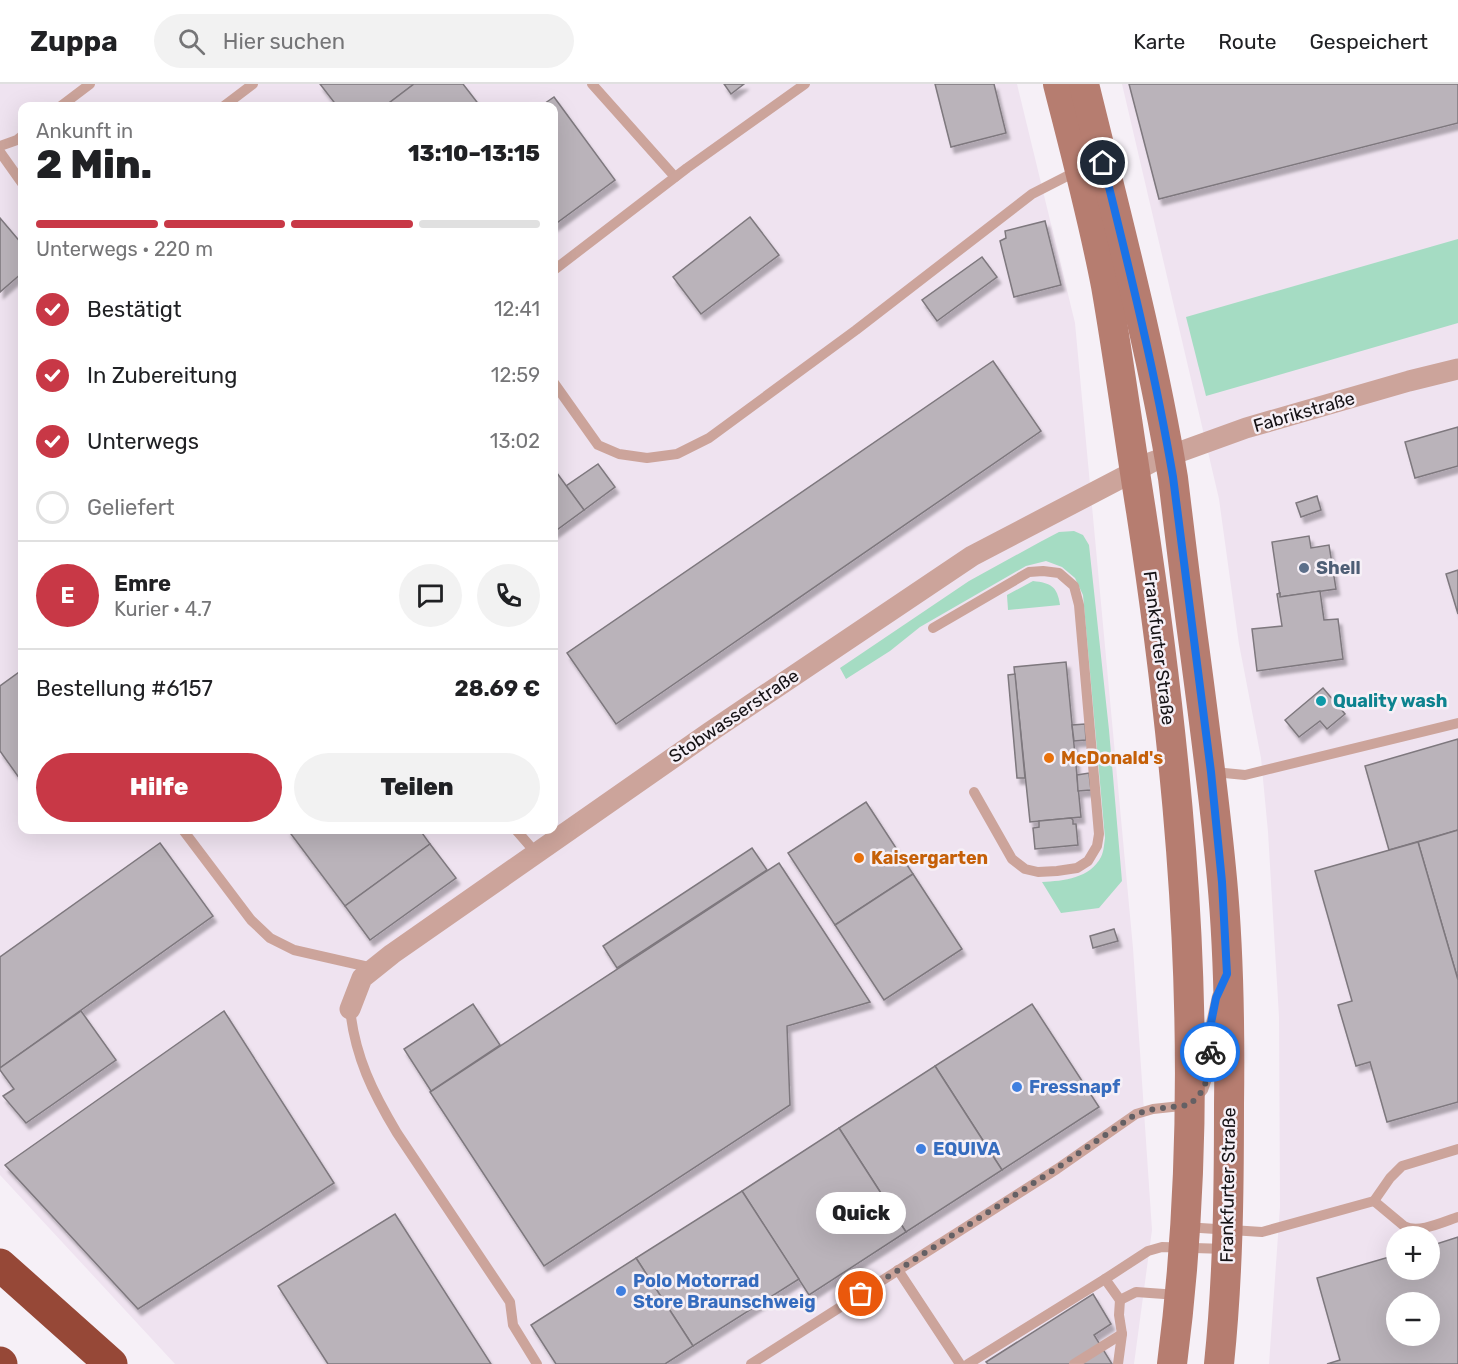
<!DOCTYPE html>
<html lang="de">
<meta charset="utf-8">
<style>
:root{--surface:#fff;--page:#f2f2f2;--text:#202124;--muted:#757577;--line:#e0e0e0;--accent:#c83846}
body{margin:0;font-family:Rubik,sans-serif;background:var(--page);color:var(--text);height:100vh;display:flex;flex-direction:column;font-size:22px;white-space:nowrap}
*{box-sizing:border-box;margin:0}
p{font-size:20px;color:var(--muted)}
.icon{flex:none;width:33px;height:33px;fill:none;stroke:currentColor;stroke-width:2;stroke-linecap:round;stroke-linejoin:round}
.map{position:relative;flex:1;overflow:hidden}
.details{position:absolute;left:18px;top:18px;width:540px;height:732px;display:flex;flex-direction:column;background:var(--surface);border-radius:12px;box-shadow:0 6px 24px #0002}
.details>*{flex:none}
.tools{position:absolute;left:1386px;top:1142px;display:grid;gap:12px}
.tools a{display:grid;place-items:center;width:54px;height:54px;border-radius:50%;background:var(--surface);box-shadow:0 6px 24px #0002;font-size:30px}
.pin{position:absolute;display:grid;place-items:center;width:51px;height:51px;color:#fff;margin:-26px;border:3px solid #fff;border-radius:50%;box-shadow:0 2px 6px #0007}
.courier{position:absolute;display:grid;place-items:center;width:60px;height:60px;margin:-30px;border:4px solid #1a73e8;border-radius:50%;background:#fff;color:#222;box-shadow:0 2px 8px #0007}
.bubble{position:absolute;height:42px;border-radius:21px;background:var(--surface);box-shadow:0 6px 24px #0002;font-size:20px;font-weight:800;line-height:42px;text-align:center}
.head em{font-style:normal;font-weight:800}
.head div{display:flex;flex-direction:column-reverse}
.head{display:flex;align-items:center;justify-content:space-between;height:102px;padding:0 18px}
h1{font-size:39px;font-weight:800;line-height:45px}
.bar{display:grid;grid-template-columns:repeat(4,1fr);gap:9px 6px;align-content:center;height:72px;padding:0 18px}
.bar i{height:8px;border-radius:4px;background:var(--line)}
.bar .on{background:var(--accent)}
.bar p{grid-column:span 4}
.line{display:flex;align-items:center;gap:15px;padding:0 18px;border-top:2px solid var(--line)}
.line div{flex:1}
.round{display:grid;place-items:center;flex:none;width:63px;height:63px;border-radius:32px;background:var(--page)}
ol{padding:0 18px;list-style:none}
li{display:flex;align-items:center;gap:18px;height:66px}
li p{margin-inline-start:auto}
li .icon{padding:6px;border-radius:50%;background:var(--accent);color:#fff;stroke-width:4}
li:last-child{color:var(--muted)}
li i{width:33px;height:33px;border:3px solid var(--line);border-radius:50%}
.primary-button{display:flex;gap:12px;margin-top:auto;padding:12px 18px}
.primary-button a{flex:1;height:69px;border-radius:36px;background:var(--accent);color:#fff;font-size:24px;font-weight:800;line-height:69px;text-align:center}
.primary-button a+a{background:var(--page);color:var(--text)}
header{display:flex;align-items:center;gap:36px;box-sizing:border-box;height:84px;padding:0 30px;background:var(--surface);border-bottom:2px solid var(--line)}
header strong{font-size:28px}
nav{display:flex;gap:33px;margin-inline-start:auto;font-size:21px}
.search{width:420px;height:54px;background:var(--page);display:flex;align-items:center;gap:15px;box-sizing:border-box;padding:0 21px;border-radius:33px;color:var(--muted);font-size:22px}
.map>svg:first-child{display:block}
.built{fill:#efe3f0;fill-rule:evenodd}
.green{fill:#a5dcc3}
.building{fill:#bab3ba;stroke:#7e787e;stroke-width:1.5;fill-rule:evenodd;filter:url(#shadow)}
.lines{fill:none;stroke-linecap:round;stroke-linejoin:round}
.service{stroke:#cca49b;stroke-width:10}
.minor{stroke:#cca49b;stroke-width:21}
.secondary{stroke:#b67d70;stroke-width:30}
.motorway{stroke:#964837;stroke-width:33}
.done{stroke:#646064;stroke-width:6;stroke-dasharray:0 10.8}
.route{stroke:#1a73e8;stroke-width:8}
.service-dot{fill:#5c6f8a;stroke:#f6f0f7;stroke-width:2}
.culture-dot{fill:#0f9aa8;stroke:#f6f0f7;stroke-width:2}
.food-dot{fill:#e8710a;stroke:#f6f0f7;stroke-width:2}
.shop-dot{fill:#3f7fe0;stroke:#f6f0f7;stroke-width:2}
.labels{text-anchor:middle;dominant-baseline:central;stroke-width:5;stroke-linejoin:round;paint-order:stroke}
.street-label{font-size:18px;fill:#151215;stroke:#f6f0f7}
.service-label{font-size:18px;font-weight:bold;fill:#4e5e75;stroke:#f6f0f7;text-anchor:start}
.culture-label{font-size:18px;font-weight:bold;fill:#0d838f;stroke:#f6f0f7;text-anchor:start}
.food-label{font-size:18px;font-weight:bold;fill:#c56008;stroke:#f6f0f7;text-anchor:start}
.shop-label{font-size:18px;font-weight:bold;fill:#366cbe;stroke:#f6f0f7;text-anchor:start}
</style>
<header>
<strong>Zuppa</strong>
<div class="search"><svg class="icon" aria-label="search" viewBox="0 0 24 24"><circle cx="10" cy="10" r="6"/><path d="M15 15l6 6"/></svg>Hier suchen</div>
<nav><a>Karte</a><a>Route</a><a>Gespeichert</a></nav>
</header>
<div class="map">
<svg width="1458" height="1280" viewBox="0 0 1458 1280">
<defs>
<filter id="shadow"><feDropShadow dx="3.5" dy="6" stdDeviation="1.5" flood-color="#0004"/></filter>
</defs>
<rect width="100%" height="100%" fill="#f6f0f7"/>
<g class="built">
<path d="M0,0h1017l58,239 58,625 19,282 -18,134h-959l-175,-189zM22,22h532v724h-532z"/>
<path d="M1122,0h336v1280h-189l11,-157 -1,-190 -11,-185 -7,-74 -22,-114 -20,-145zM1396,1152h34v33h-34zM1396,1218h34v33h-34z"/>
</g>
<g class="green">
<path d="M1458,155v84l-252,73 -20,-79z"/>
<path d="M1074,447l9,4 6,10 20,185 13,151 -23,27 -38,5 -19,-31c22,-1 48,-4 59,-25 3,-6 3,-13 4,-19l-22,-243 -8,-17 -13,-11 -16,-6 -20,5 -106,61 -30,24 -44,28 -6,-11 129,-87 71,-39 19,-10z"/>
<path d="M1033,497c18,2 24,5 27,24l-52,5 -1,-15z"/>
</g>
<g class="building">
<path d="M320,0h94l-29,22h-48z"/>
<path d="M414,0h49l17,22h-95z"/>
<path d="M724,0h20l-13,10z"/>
<path d="M935,0h59l12,49 -55,14z"/>
<path d="M1129,0h329v39l-299,76z"/>
<path d="M554,13l61,83 -61,45v-119h-13z"/>
<path d="M750,133l29,38 -78,59 -28,-37z"/>
<path d="M0,134l22,26v29l-22,19z"/>
<path d="M1045,137l16,64 -47,12 -14,-56 6,-3 -1,-7z"/>
<path d="M982,173l15,20 -60,44 -15,-21z"/>
<path d="M993,277l48,70 -425,293 -49,-71z"/>
<path d="M1458,343v39l-43,12 -10,-36z"/>
<path d="M598,380l17,23 -31,23 -18,-24z"/>
<path d="M554,385l30,41 -30,22z"/>
<path d="M1317,412l4,14 -20,7 -5,-14z"/>
<path d="M1309,452l2,12 18,-3 7,44 -56,8 -8,-55z"/>
<path d="M1458,486v44l-12,-40z"/>
<path d="M1320,507l4,29 14,-1 5,40 -86,12 -5,-42 30,-3 -5,-32 3,-1v4z"/>
<path d="M1066,578l15,155 -51,5 -16,-155z"/>
<path d="M22,586v112l-22,-31v-65z"/>
<path d="M1015,590l10,104h-8l-9,-103z"/>
<path d="M1323,604l22,26 -18,15 -7,-8 -21,16 -14,-17z"/>
<path d="M1085,640l1,16 -12,1 -2,-16z"/>
<path d="M1458,655v91l-69,20 -24,-84z"/>
<path d="M1089,689l2,17 -13,1 -1,-16z"/>
<path d="M866,718l47,72 -78,51 -47,-72z"/>
<path d="M1071,734l2,2v4h3l2,21 -43,4 -2,-21 6,-1v-6z"/>
<path d="M288,746h132l10,14 -85,62z"/>
<path d="M1458,746v150l-40,-138z"/>
<path d="M1418,758l40,138v122l-71,20 -17,-60 -14,4 -18,-61 14,-4 -37,-130z"/>
<path d="M160,759l53,73 -213,152v-111z"/>
<path d="M430,760l26,34 -86,62 -25,-34z"/>
<path d="M752,764l15,22 -150,98 -14,-22z"/>
<path d="M779,779l91,139 -83,24 3,79 -246,161 -114,-174z"/>
<path d="M913,790l49,75 -78,51 -49,-75z"/>
<path d="M1114,845l4,12 -25,7 -3,-12z"/>
<path d="M473,920l27,41 -69,46 -27,-42z"/>
<path d="M1032,920l67,103 -97,63 -67,-104z"/>
<path d="M81,927l35,49 -90,63 -23,-27 11,-7 -14,-19v-2z"/>
<path d="M224,927l110,172 -196,126 -133,-144z"/>
<path d="M935,982l67,104 -96,62 -67,-104z"/>
<path d="M839,1044l67,104 -97,63 -67,-104z"/>
<path d="M742,1107l57,88 -106,67 -57,-88z"/>
<path d="M395,1130l96,150h-163l-50,-78z"/>
<path d="M1458,1153v127h-131l13,-4 -23,-82 79,-23v14h34v-23zM1396,1218h34v33h-34z"/>
<path d="M636,1174l57,88 -28,18h-109l-25,-39z"/>
<path d="M1093,1210l18,30 -17,11 18,29h-124l-2,-2z"/>
</g>
<g class="lines">
<g class="service">
<path d="M592,0l83,93"/>
<path d="M61,22l29,-22"/>
<path d="M224,22l29,-22"/>
<path d="M0,62l17,-6 5,-4"/>
<path d="M0,68l22,31"/>
<path d="M554,186l133,-102 118,-84"/>
<path d="M554,299l44,62 21,9 28,4 30,-4 32,-16 147,-108 176,-136 45,-23"/>
<path d="M933,544l96,-56 14,-1 16,2 15,13 5,19 20,229 -2,12 -9,15 -11,7 -20,3 -19,1 -13,-3 -13,-10 -38,-67"/>
<path d="M1214,688l31,3 213,-52"/>
<path d="M183,746l68,90 19,18 24,12 79,18"/>
<path d="M516,746l20,23"/>
<path d="M350,925c5,48 23,84 47,124l113,169 3,23 24,39"/>
<path d="M1374,1117l30,25c14,8 39,-4 54,-9"/>
<path d="M1185,1143l77,5 112,-31 16,-23 12,-12 56,-17"/>
<path d="M898,1186l62,94"/>
<path d="M1178,1211l-42,-3 -16,8 -15,-21 43,-28 14,-4 64,2"/>
<path d="M751,1280l306,-195 79,-55 17,-5 37,-4 13,-15 7,-20v-42l7,-32"/>
<path d="M968,1280l137,-85"/>
<path d="M1074,1280l48,-30"/>
<path d="M1118,1280l4,-30 -3,-19 1,-15"/>
</g>
<path class="minor" d="M350,925l12,-31 30,-24 318,-222 262,-176 180,-94 94,-34 163,-47 49,-12"/>
<g class="secondary">
<path d="M1058,0c17,67 35,134 48,202 13,75 23,150 35,225 43,281 68,569 31,853"/>
<path d="M1084,0c32,131 67,261 89,394 7,58 14,117 22,175 10,75 20,150 27,226 7,75 8,151 7,226 0,87 -1,173 -10,259"/>
</g>
<g class="motorway">
<path d="M0,1181l111,99"/>
<path d="M0,1279l1,1"/>
</g>
</g>
<g class="lines">
<path class="done" d="M861,1210l196,-126 79,-54 18,-5 36,-4 13,-15 7,-20v-18"/>
<path class="route" d="M1103,79c26,105 52,208 70,314l38,295 11,110 5,92 -11,24 -6,30v24"/>
</g>
<circle class="service-dot" cx="1304" cy="484" r="6"/>
<circle class="culture-dot" cx="1321" cy="617" r="6"/>
<g class="food-dot">
<circle cx="1049" cy="674" r="6"/>
<circle cx="859" cy="774" r="6"/>
</g>
<g class="shop-dot">
<circle cx="1017" cy="1003" r="6"/>
<circle cx="921" cy="1065" r="6"/>
<circle cx="621" cy="1207" r="6"/>
</g>
<g class="labels">
<g class="street-label">
<text transform="translate(1304 328) rotate(-16)">Fabrikstraße</text>
<text transform="translate(1159 564) rotate(83)">Frankfurter Straße</text>
<text transform="translate(734 632) rotate(-34)">Stobwasserstraße</text>
<text transform="translate(1228 1101) rotate(-89)">Frankfurter Straße</text>
</g>
<g class="service-label">
<text x="1316" y="484">Shell</text>
</g>
<g class="culture-label">
<text x="1333" y="617">Quality wash</text>
</g>
<g class="food-label">
<text x="1061" y="674">McDonald's</text>
<text x="871" y="774">Kaisergarten</text>
</g>
<g class="shop-label">
<text x="1029" y="1003">Fressnapf</text>
<text x="933" y="1065">EQUIVA</text>
<text x="633" y="1197">Polo Motorrad<tspan x="633" dy="21">Store Braunschweig</tspan></text>
</g>
</g>
</svg>
<div class="tools">
<a>+</a>
<a>−</a>
</div>
<div class="pin" style="left:861px;top:1210px;background:#ea580c"><svg class="icon" aria-label="bag" viewBox="0 0 24 24"><path d="M5 8h14l-1 12H6zM9 8a3 3 0 0 1 6 0"/></svg></div>
<div class="pin" style="left:1103px;top:79px;background:#1f2937"><svg class="icon" aria-label="home" viewBox="0 0 24 24"><path d="M3 11l9-7 9 7M6 9v11h12V9"/></svg></div>
<div class="courier" style="left:1210px;top:968px"><svg class="icon" aria-label="bike" viewBox="0 0 24 24"><circle cx="6" cy="16" r="4"/><circle cx="18" cy="16" r="4"/><path d="M6 16l4-8h5l3 8M10 8l3 8H6M13 5h3"/></svg></div>
<div class="bubble" style="left:816px;top:1108px;width:90px">Quick</div>
<section class="details">
<div class="head"><div><h1>2 Min.</h1><p>Ankunft in</p></div><em>13:10–13:15</em></div>
<div class="bar"><i class="on"></i><i class="on"></i><i class="on"></i><i></i><p>Unterwegs · 220 m</p></div>
<ol>
<li><svg class="icon" aria-label="check" viewBox="0 0 24 24"><path d="M5 12l5 5 9-10"/></svg>Bestätigt<p>12:41</p></li>
<li><svg class="icon" aria-label="check" viewBox="0 0 24 24"><path d="M5 12l5 5 9-10"/></svg>In Zubereitung<p>12:59</p></li>
<li><svg class="icon" aria-label="check" viewBox="0 0 24 24"><path d="M5 12l5 5 9-10"/></svg>Unterwegs<p>13:02</p></li>
<li><i></i>Geliefert</li>
</ol>
<div class="line" style="height:108px"><b class="round" style="background:var(--accent);color:#fff">E</b><div><b>Emre</b><p>Kurier · 4.7</p></div><a class="round"><svg class="icon" aria-label="chat" viewBox="0 0 24 24"><path d="M4 5h16v11H9l-5 4z"/></svg></a><a class="round"><svg class="icon" aria-label="phone" viewBox="0 0 24 24"><path d="M5 4h4l2 5-3 2q2 4 5 5l2-3 5 2v4C11 20 4 13 5 4z"/></svg></a></div>
<div class="line" style="height:78px"><div>Bestellung #6157</div><b>28.69 €</b></div>
<div class="primary-button"><a>Hilfe</a><a>Teilen</a></div>
</section>
</div>
